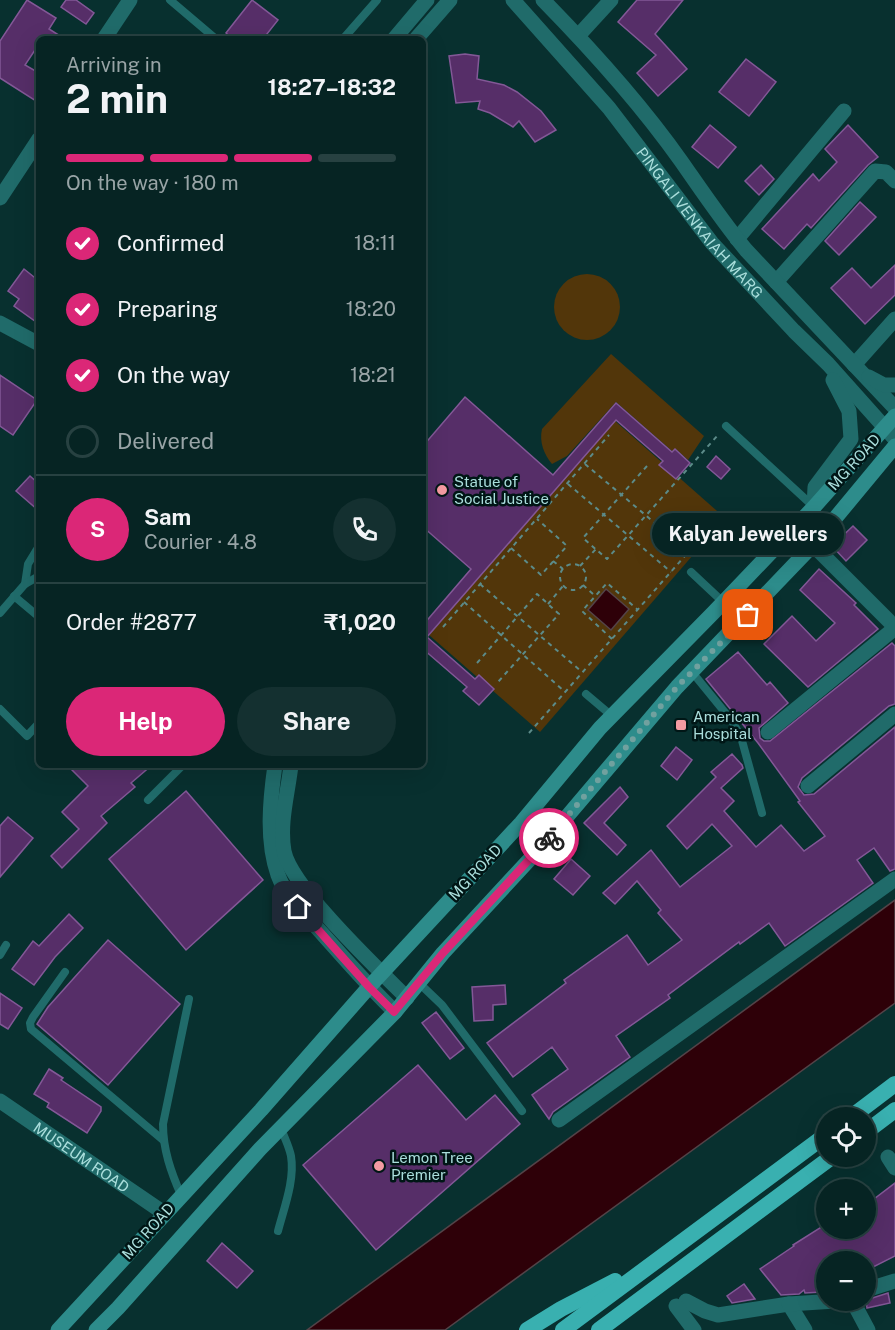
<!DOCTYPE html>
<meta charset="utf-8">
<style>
:root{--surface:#062423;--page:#143030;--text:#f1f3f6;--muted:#98a4a6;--line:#274141;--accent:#db2777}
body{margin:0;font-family:"Public Sans",sans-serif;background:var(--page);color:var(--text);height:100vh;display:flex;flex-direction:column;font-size:22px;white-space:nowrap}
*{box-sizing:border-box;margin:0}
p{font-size:20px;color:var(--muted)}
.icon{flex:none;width:33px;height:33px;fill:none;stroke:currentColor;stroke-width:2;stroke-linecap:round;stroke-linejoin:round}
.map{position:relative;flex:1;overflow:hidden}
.panel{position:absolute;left:36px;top:36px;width:390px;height:732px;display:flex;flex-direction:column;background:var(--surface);border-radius:9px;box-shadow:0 6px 24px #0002,0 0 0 2px var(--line)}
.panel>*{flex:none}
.fabs{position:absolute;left:816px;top:1107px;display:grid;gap:12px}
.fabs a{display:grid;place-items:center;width:60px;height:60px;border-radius:50%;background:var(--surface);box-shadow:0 6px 24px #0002,0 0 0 2px var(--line);font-size:30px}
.pin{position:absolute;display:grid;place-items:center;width:51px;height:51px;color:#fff;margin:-26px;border-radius:12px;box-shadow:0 3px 9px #0006}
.courier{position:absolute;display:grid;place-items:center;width:60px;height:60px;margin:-30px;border:4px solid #db2777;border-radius:50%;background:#fff;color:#222;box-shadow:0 2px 8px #0007}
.bubble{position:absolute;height:42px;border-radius:21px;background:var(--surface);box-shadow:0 6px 24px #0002,0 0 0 2px var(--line);font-size:20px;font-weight:700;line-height:42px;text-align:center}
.summary em{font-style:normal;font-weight:700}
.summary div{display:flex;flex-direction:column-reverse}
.summary{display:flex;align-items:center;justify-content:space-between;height:102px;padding:0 30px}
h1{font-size:39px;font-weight:700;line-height:45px}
.bar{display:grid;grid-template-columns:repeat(4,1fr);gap:9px 6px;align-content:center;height:72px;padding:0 30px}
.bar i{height:8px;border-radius:4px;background:var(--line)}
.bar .on{background:var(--accent)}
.bar p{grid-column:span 4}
.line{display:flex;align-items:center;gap:15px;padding:0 30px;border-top:2px solid var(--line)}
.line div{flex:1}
.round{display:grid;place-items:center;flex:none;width:63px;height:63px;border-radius:32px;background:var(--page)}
ol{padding:0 30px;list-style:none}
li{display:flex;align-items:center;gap:18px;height:66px}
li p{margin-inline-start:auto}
li .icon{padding:6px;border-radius:50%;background:var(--accent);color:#fff;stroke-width:4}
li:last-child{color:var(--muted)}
li i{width:33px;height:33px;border:3px solid var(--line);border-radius:50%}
.primary-button{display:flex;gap:12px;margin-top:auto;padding:12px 30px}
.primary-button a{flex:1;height:69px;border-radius:36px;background:var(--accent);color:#fff;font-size:24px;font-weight:700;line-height:69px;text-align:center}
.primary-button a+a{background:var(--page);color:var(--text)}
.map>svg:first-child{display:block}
.green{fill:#52360a}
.water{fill:#2e0008;stroke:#534348;stroke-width:1.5}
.building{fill:#562e68;stroke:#835897;stroke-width:1.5}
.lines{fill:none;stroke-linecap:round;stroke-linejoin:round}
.path{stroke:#5c8b89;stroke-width:2;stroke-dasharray:4.5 4.5;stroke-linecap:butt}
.service{stroke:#206b6a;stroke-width:8}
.minor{stroke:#206b6a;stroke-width:15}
.tertiary{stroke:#206b6a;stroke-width:15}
.secondary{stroke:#2d8c8b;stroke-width:15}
.trunk{stroke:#39b0b0;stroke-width:16}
.done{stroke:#71a19f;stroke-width:6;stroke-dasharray:0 10.8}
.route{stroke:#db2777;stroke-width:8}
.poi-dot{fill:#f49aa2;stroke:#001616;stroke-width:2}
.labels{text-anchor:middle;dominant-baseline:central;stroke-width:5;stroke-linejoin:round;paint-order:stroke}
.street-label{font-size:15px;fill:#aadedc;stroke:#001616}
.poi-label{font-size:15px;fill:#aadedc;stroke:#001616;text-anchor:start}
</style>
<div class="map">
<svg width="895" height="1330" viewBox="0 0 895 1330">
<rect width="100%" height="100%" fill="#08302f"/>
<g class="green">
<circle cx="587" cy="307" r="33"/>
<path d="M611,354l93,82 -16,24 -12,-11 -4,2 -56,-49 -49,54 -15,8c-8,-10 -13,-22 -10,-35z"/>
<path d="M615,421l110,97 -185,214 -111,-97z"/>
</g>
<g class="water">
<path d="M606,589l23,20 -18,21 -23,-20z"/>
<path d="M895,900v103l-450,327h-138z"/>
</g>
<g class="building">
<path d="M27,0l29,18 -7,11 16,10h-26v5l-14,21 14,8v30l-39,-25v-37z"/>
<path d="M66,0h10l18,13 -8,11 -25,-17z"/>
<path d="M252,0l26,20 -15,19h-30l-7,-6z"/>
<path d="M637,0h46l-28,34 32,35 -29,27 -21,-23 19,-18 -38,-33z"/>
<path d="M465,54l14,2 -2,23 27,6 13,7 24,19 15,19 -21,12 -16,-21 -6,6 -23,-14 -12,-4 2,-8 -24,2 -7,-47z"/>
<path d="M746,59l30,23 -27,34 -30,-24z"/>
<path d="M710,125l26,22 -18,21 -26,-21z"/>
<path d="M848,125l30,32 -10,8 -57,63 -4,-4 -23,25 -22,-20 51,-55 6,7 18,-19 -12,-13z"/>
<path d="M761,165l13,14 -15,16 -14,-14z"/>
<path d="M860,202l16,15 -37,38 -14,-14z"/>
<path d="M895,265v30l-30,29 -34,-36 21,-20 19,20z"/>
<path d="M24,269l15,12v43l-25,-18 5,-7 -11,-8z"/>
<path d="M0,375l37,25 -24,35 -13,-9z"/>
<path d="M465,397l88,78 63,-72 56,49 3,-3 15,14 -14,16 -17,-14 4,-4 -47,-41 -189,217 48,42 4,-4 15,14 -15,16 -16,-14 4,-4 -44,-38v-24l48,-56 -48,-42v-81z"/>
<path d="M716,456l14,13 -9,10 -14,-12z"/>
<path d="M30,476l9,8v27l-23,-20z"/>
<path d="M853,526l14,14 -21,21 -14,-15z"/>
<path d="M819,569l37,34 -2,2 24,24 -70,58 -44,-43 28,-28 24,25 19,-18 -35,-33z"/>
<path d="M892,643l3,3v58l-6,2 -87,72 -4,9 6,8 10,-1 81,-67v142l-5,2 -16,-23 -17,12 16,23 -88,63 -16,-23 -29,21 -1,-2 -71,53 2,3 -54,38 14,21 -77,55 -4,7 -17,-24 36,-26 -16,-22 -39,30 -26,-34 79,-60 -2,-3 63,-45 21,30 34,-25 -24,-27 3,-3 -24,-29 -22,23 -12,-11 48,-43 29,37 52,-41 -20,-22 -25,25 -20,-23 49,-49 -5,-5 21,-18 10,11 1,3 -22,20 13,13 -10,10 32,36 25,-22 23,26 21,-15 -27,-34 2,-1 -42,-58 -52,-64 32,-27 29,33 3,-3 18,21 -29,25 1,10 4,3h6z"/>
<path d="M676,747l16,13 -15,20 -16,-14z"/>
<path d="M67,765h85l-21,18 4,4 -34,29 6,7 -45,45 -11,-12 28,-27 -17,-17 26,-26z"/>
<path d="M620,787l8,10 -24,26 22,22 -9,10 -33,-32z"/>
<path d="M186,791l77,89 -77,70 -77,-91z"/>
<path d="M8,817l25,21 -33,39v-51z"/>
<path d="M571,859l19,17 -17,19 -19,-16z"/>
<path d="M69,914l14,14 -28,29 -21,28 -22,-16 21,-28 6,5z"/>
<path d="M108,940l72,64 -72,81 -71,-61 11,-17z"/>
<path d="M505,985l1,19 -13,1v15l-19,1 -2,-34z"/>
<path d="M0,993l22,15 -14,21 -8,-5z"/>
<path d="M436,1012l28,36 -14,11 -28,-36z"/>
<path d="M418,1065l48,55 29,-25 25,29 -144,126 -73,-85z"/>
<path d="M49,1069l14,9 -2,2 40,27v4l-14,22 -40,-26 2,-4 -15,-9z"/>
<path d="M895,1183v73l-28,14 4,8 -5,2v-18h-40v28l-4,2 -17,1 -1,-3 -5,4 -18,1 -21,-26 34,-23 -1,-1 33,-21v4h40v-23z"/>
<path d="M222,1243l31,28 -16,17 -30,-27z"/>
<path d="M744,1284l11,15 -23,4 -5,-7z"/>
<path d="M888,1293l2,10 -23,5 -1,-8z"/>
</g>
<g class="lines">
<g class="path">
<path d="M585,464l103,87"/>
<path d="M647,466l-64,72 24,21 111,-124"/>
<path d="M568,484l103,88"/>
<path d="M511,548l30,27 26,-29 -30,-27"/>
<path d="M553,561l10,8"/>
<circle cx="573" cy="577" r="13"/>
<path d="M580,566l16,-17"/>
<path d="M480,584l102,88"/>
<path d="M583,585l11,10"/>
<path d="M464,602l101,90"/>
<path d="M548,604l15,-18"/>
<path d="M443,627l166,-192"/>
<path d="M612,639l-30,-28 25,-28 31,27"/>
<path d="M477,663l60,-69 22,20 -61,68"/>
<path d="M529,733l192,-218"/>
</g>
<g class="service">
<path d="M170,0l46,39"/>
<path d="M343,39l34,-39"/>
<path d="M726,426l88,81"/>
<path d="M691,572l32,30"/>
<path d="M25,584l3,-20 11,-18"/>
<path d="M14,596l25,21"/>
<path d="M0,613l25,-29 14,-8"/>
<path d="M692,672l40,49 9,16 21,76"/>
<path d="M586,694l26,22"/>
<path d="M0,709l27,27 12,-13"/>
<path d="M148,800l35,-35"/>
<path d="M0,955l6,-10"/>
<path d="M65,972l-32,45 -3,6 1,6 132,111"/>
<path d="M419,983l23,22 80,106"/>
<path d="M181,1195c-10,-23 -18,-45 -18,-71l26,-125"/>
<path d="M278,1231c6,-23 17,-51 13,-75 -2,-10 -7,-19 -10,-28"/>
</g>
<g class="minor">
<path d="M578,36l33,-36"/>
<path d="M737,239l107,-128"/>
<path d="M776,282l99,-111 11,1 9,9"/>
<path d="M854,365l41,-46"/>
<path d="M813,545l82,82"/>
<path d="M768,732l127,-104"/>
<path d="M808,786l87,-72"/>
<path d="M559,1120l336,-241"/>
<path d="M888,1157l7,11"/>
<path d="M866,1290l29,-9"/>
<path d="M852,1300l16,30"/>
<path d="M686,1301l19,10 13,4 71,-11 16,26"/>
<path d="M789,1304l62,-4"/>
<path d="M676,1306l18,24"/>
</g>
<g class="tertiary">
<path id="s1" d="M513,0l96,108 103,135 82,88 34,33 67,75"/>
<path d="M543,0c49,50 97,103 138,161 21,30 41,60 65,89l149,158"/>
<path d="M104,39l26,-39"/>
<path d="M394,39l33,-39"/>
<path d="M416,39l34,-39"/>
<path d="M0,198l39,-59"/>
<path d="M0,323l39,21"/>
<path d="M869,377l15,8h11"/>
<path d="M814,507l1,-20 36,-48 -2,-28 -16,-31"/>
<path d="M275,765c-5,35 -9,76 3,110 8,22 26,38 41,55 25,28 49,56 76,82"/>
<path d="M291,765c-3,28 -12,58 -7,86 7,36 94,118 123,147"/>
<path id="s2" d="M0,1101l164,112"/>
</g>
<g class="secondary">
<path d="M58,1330l203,-220 108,-123 152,-164 79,-95 114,-116 100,-105 81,-91"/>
<path d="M96,1330l22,-22 142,-159 135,-137 48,-59 99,-107 135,-159 136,-142 82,-99"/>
</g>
<g class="trunk">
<path d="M850,1118l45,-34"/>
<path d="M866,1132l29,-22"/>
<path d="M527,1330l34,-21 54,-28"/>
<path d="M563,1330l263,-195"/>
<path d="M599,1330l234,-174"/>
</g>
</g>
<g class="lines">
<path class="done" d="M549,838l128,-151 71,-72"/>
<path class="route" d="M298,907l71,80 25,25 49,-59 106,-115"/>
</g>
<g class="poi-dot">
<circle cx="442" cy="490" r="6"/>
<rect x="675" y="719" width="12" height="12" rx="3"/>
<circle cx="379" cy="1166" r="6"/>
</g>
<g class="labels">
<g class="street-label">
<text stroke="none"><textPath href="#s1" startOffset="291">PINGALI VENKAIAH MARG</textPath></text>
<text transform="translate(854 462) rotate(-48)">MG ROAD</text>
<text transform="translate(475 872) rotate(-47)">MG ROAD</text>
<text stroke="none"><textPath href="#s2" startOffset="99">MUSEUM ROAD</textPath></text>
<text transform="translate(148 1231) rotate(-48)">MG ROAD</text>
</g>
<g class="poi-label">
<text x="454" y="481">Statue of<tspan x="454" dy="17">Social Justice</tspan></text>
<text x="693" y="716">American<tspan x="693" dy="17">Hospital</tspan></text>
<text x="391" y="1157">Lemon Tree<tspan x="391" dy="17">Premier</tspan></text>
</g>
</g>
</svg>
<div class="fabs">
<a><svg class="icon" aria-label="locate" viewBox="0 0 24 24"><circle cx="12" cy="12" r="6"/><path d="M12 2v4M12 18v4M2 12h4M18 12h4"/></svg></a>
<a>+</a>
<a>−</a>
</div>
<div class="pin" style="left:748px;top:615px;background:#ea580c"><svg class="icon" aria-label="bag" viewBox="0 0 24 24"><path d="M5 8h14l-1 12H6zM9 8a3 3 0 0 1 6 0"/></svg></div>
<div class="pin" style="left:298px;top:907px;background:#1f2937"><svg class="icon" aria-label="home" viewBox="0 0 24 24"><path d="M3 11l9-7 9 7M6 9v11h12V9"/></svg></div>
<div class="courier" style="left:549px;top:838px"><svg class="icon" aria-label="bike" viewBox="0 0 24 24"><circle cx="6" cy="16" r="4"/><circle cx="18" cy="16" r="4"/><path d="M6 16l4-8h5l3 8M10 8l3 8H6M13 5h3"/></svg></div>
<div class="bubble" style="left:652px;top:513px;width:192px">Kalyan Jewellers</div>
<section class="panel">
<div class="summary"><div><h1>2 min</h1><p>Arriving in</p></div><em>18:27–18:32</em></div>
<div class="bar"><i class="on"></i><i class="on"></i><i class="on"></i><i></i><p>On the way · 180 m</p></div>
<ol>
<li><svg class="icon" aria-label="check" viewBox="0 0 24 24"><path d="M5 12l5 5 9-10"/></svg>Confirmed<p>18:11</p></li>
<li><svg class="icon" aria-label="check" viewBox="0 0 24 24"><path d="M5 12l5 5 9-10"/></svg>Preparing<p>18:20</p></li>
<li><svg class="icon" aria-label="check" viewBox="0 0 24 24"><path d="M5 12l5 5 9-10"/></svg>On the way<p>18:21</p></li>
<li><i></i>Delivered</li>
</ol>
<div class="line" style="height:108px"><b class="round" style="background:var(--accent);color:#fff">S</b><div><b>Sam</b><p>Courier · 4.8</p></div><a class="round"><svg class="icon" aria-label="phone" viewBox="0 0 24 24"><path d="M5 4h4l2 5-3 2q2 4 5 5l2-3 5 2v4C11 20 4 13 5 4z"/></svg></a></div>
<div class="line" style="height:78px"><div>Order #2877</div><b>₹1,020</b></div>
<div class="primary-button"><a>Help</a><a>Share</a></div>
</section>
</div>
